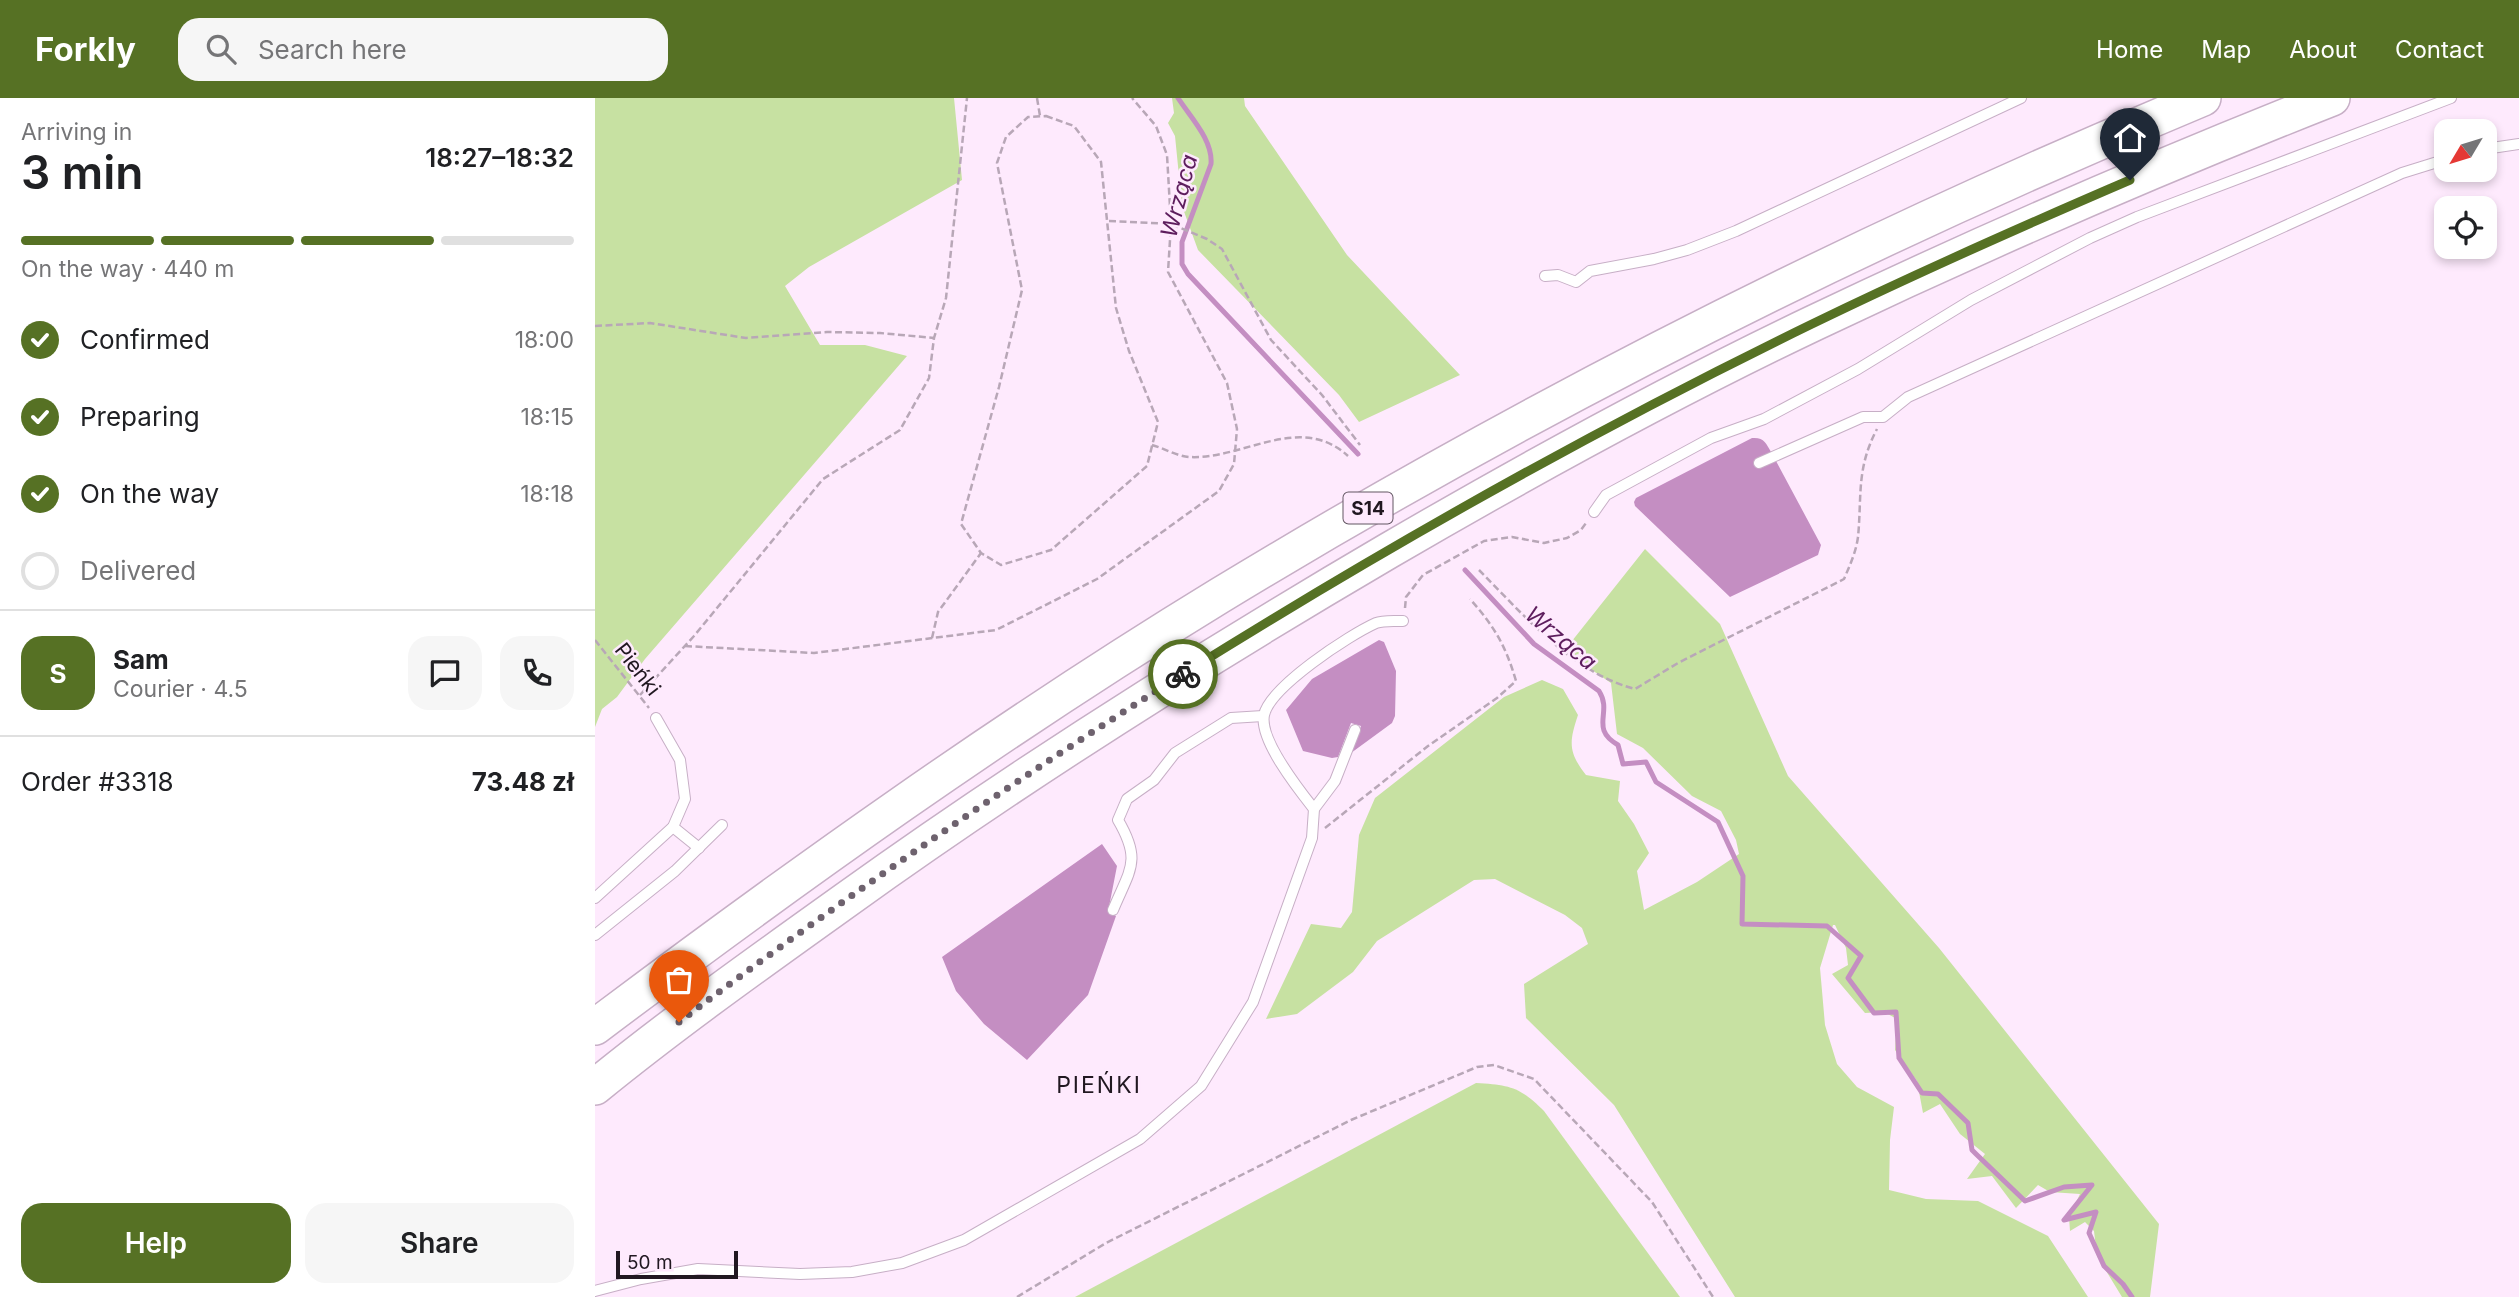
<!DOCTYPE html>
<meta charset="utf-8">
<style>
:root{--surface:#fff;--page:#f6f6f6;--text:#202124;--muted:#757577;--line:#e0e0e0;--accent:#567124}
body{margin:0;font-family:Inter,sans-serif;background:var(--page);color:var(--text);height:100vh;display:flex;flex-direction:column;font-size:26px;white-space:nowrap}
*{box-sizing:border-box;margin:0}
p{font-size:23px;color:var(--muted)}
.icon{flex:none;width:38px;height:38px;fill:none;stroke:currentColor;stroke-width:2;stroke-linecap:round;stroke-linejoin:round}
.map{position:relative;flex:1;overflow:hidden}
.sheet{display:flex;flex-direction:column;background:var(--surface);width:595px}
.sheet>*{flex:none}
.needle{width:46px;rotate:232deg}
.controls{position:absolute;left:1839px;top:21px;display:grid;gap:14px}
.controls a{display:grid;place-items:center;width:63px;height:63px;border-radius:14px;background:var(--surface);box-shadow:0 4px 10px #0003;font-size:35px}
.scale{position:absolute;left:21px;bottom:18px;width:122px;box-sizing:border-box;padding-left:7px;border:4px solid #211821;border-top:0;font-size:19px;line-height:24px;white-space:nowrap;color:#211821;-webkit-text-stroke:5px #feeafd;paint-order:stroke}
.pin{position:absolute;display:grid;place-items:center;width:60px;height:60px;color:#fff;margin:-72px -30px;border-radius:50% 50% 50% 0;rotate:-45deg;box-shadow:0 0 7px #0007}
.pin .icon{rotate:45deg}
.courier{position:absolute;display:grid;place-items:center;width:70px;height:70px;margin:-35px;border:5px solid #567124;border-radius:50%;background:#fff;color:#222;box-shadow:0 2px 9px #0007}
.overview em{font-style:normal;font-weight:600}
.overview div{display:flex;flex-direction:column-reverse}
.overview{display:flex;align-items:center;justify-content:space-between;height:119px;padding:0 21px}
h1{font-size:46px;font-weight:600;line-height:52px}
.bar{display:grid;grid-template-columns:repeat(4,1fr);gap:10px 7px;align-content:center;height:84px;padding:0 21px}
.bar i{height:9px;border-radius:5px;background:var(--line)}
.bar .current{background:var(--accent)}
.bar p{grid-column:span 4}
.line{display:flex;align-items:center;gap:18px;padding:0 21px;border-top:2px solid var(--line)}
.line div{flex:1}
.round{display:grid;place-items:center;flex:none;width:74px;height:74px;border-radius:21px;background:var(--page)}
ol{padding:0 21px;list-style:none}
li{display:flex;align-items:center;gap:21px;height:77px}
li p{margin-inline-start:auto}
li .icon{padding:7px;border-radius:50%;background:var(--accent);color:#fff;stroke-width:4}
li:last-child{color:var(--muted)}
li i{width:38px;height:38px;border:4px solid var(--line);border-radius:50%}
.button{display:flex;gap:14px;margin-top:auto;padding:14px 21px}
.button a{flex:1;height:80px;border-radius:21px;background:var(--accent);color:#fff;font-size:28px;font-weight:600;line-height:80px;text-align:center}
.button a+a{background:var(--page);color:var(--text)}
header{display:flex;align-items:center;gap:42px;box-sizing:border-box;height:98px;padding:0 35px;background:var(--accent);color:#fff}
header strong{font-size:33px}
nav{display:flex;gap:38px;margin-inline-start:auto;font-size:24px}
.search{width:490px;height:63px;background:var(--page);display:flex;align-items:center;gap:18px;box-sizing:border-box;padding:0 24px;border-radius:21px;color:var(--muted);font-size:26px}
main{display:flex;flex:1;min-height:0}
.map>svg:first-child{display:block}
.green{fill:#c7e1a2}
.water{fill:#c48ec2}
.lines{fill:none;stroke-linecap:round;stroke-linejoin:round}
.stream{stroke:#c48ec2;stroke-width:5}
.service-casing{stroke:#c7afc6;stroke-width:12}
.motorway-casing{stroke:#c7afc6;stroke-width:38}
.path{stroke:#b8a7b7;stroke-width:2.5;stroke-dasharray:7 3.5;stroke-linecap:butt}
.service{stroke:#fff;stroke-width:10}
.motorway{stroke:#fff;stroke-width:35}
.done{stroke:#6e626e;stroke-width:7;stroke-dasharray:0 12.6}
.route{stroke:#567124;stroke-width:9}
.labels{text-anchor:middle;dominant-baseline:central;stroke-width:5;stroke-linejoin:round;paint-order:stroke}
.shield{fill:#feeafd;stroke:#635763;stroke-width:2}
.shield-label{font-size:19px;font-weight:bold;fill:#211821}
.street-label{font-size:21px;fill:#211821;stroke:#feeafd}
.water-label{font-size:23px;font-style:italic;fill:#5d1d5d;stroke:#feeafd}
.neighbourhood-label{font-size:23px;letter-spacing:2px;fill:#211821;stroke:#feeafd}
</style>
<header>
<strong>Forkly</strong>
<div class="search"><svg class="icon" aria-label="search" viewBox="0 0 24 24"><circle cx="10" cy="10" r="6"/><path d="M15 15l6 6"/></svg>Search here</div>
<nav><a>Home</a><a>Map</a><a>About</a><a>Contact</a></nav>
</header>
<main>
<section class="sheet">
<div class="overview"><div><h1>3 min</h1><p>Arriving in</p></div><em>18:27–18:32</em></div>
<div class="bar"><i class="current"></i><i class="current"></i><i class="current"></i><i></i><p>On the way · 440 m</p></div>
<ol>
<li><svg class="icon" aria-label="check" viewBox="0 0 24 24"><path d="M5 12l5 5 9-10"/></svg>Confirmed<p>18:00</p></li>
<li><svg class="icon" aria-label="check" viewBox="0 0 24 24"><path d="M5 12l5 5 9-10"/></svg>Preparing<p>18:15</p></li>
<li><svg class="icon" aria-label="check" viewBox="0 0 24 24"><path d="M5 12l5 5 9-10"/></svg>On the way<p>18:18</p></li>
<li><i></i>Delivered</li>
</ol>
<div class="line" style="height:126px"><b class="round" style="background:var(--accent);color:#fff">S</b><div><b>Sam</b><p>Courier · 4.5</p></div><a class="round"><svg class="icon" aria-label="chat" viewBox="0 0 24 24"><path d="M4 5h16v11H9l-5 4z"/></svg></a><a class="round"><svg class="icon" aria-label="phone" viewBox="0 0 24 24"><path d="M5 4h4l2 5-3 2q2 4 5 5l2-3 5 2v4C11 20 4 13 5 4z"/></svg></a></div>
<div class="line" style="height:91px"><div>Order #3318</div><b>73.48 zł</b></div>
<div class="button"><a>Help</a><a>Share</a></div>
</section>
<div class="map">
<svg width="1924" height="1199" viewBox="0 0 1924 1199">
<rect width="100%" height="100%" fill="#feeafd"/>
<g class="green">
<path d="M0,0h359l8,82 -153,87 -24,19 35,59h45l42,11 -262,303 -28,38 -15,12 -7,18z"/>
<path d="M577,0h72l1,8 102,149 113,120 -101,47 -20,-27 -141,-145 -16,-44 -7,-70 -7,-13 6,-10z"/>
<path d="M1050,451l75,75 68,152 151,172 220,276 -9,73h-28l-25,-41 -3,-25 -9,-9 -15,9 -1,-14 11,-23 -30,-2 -12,-7 -22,23 -24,-32 -25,3 18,-25 -25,-20 -20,-30 -17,9 -6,-32 -22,-31 2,-31 -13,-7 -19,1 -33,-39 16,-9 -2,-17 -11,-23h-2l-13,43 5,57 12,39 20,23 37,20 -4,33 -1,50 37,9 52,2 70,35 40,61h-353l-121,-192 -88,-87 -2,-34 64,-40 -6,-16 -17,-13 -70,-36 -21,1 -97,61 -24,31 -56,42 -31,5 45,-95 30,4 11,-16 7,-77 16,-37 129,-101 38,-17 21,9 15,26c-9,27 -10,37 8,60l34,6 -2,20 16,23 15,29 -12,18 7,39 53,-28 42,-28 -3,-14 -15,-29 -29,-15 -49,-48 -26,-14 -6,-51 -47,-32z"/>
<path d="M881,985c34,2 44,4 68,28l136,186h-605z"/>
</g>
<g class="water">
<path d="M1157,340c12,-1 14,5 19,14l-13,15 18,-6 45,84 -3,10 -88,42 -95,-91 -1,-4 2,-4z"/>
<path d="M784,542l5,2 12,29 -1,45 -3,7 -41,30 10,-27 -10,-3 -13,34 -6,1 -29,-7 -17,-41 26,-31z"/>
<path d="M507,746l15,22 -9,46 8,4 -28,79 -61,65 -43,-36 -28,-33 -14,-34z"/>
</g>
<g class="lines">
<g class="stream">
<path d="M583,0c13,20 35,42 33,66l-29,78v22l6,10 170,180"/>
<path d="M870,472l69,74 65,47c14,22 -10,37 19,54l5,19 23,-2 10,20 62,40 25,54 -1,48 85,2 34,30 -13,22 26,35 22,-1 3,46 23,35 16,1 30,29 4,27 4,4 49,47 39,-14 28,-2 -28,35 32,-8 -7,21 15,33 19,18 9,13"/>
</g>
<defs>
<g id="service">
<path d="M1890,51l34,-5"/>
<path d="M950,178l13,-1 18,7 14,-11 64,-12 33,-9 49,-19 285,-133"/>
<path d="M1164,365l104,-46h20l25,-20 494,-224 45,-14"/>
<path d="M999,414l12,-17 105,-57 53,-19 94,-50 113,-69 119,-62 47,-21 314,-119"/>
<path d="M719,711c-15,-19 -55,-69 -50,-94 6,-28 85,-80 112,-92 7,-3 18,-2 27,-2"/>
<path d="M78,729l26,21"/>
<path d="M0,800l78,-71 12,-28 -5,-39 -24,-42"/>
<path d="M518,812c17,-41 29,-49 5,-90l9,-21 27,-19 21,-27 56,-35 32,-2"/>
<path d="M0,837l80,-64 47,-46"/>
<path d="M0,1193l46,-12 57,-10 102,5 52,-2 50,-9 62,-23 176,-101 61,-53 52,-84 59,-164 2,-29 21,-28 20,-51"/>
</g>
<g id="motorway">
<path d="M0,929c202,-152 408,-299 624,-431 314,-191 644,-357 984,-498"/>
<path d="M0,989c81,-66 166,-126 251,-187 174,-125 356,-240 542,-349 139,-81 281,-159 426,-228 170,-81 343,-156 518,-225"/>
</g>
</defs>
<use href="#service" class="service-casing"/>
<use href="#motorway" class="motorway-casing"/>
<g class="path">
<path d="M442,0l3,18"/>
<path d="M451,18l28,10 27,36 15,146 13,43 29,71 -11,44 -96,84 -50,15 -20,-12 -20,-29 38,-137 23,-97 -25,-127 9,-26 22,-20z"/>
<path d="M514,123l62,3 36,15 15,10 49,91 51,55 38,50"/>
<path d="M0,228l55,-3 96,15 81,-6 53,1 54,5"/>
<path d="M557,347c11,3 25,11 37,12 54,3 111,-45 159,-1"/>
<path d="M884,472c45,45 92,102 156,119l43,-26 166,-84c6,-14 12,-27 14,-42 4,-41 -2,-68 19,-108"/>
<path d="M810,510l1,-11 17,-22 61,-34 28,-4 32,6 23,-5 14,-8 5,-7"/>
<path d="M337,540l6,-26 43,-59"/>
<path d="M0,542l54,68"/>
<path d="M90,548l129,7 182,-23 101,-51 122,-88 15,-27 3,-35 -10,-46 -59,-111 3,-48 -4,-69 -11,-29 -24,-28"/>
<path d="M45,597l54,-59 129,-157 77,-49 29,-52 5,-40 12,-40 21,-200"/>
<path d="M730,730l103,-82 69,-48 19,-17c-10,-35 -22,-55 -46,-82"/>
<path d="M422,1199l89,-54 245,-123 126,-53 17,-2 40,14 118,123 61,95"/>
</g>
<use href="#service" class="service"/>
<use href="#motorway" class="motorway"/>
</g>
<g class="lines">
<path class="done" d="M84,924c163,-123 331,-239 504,-348"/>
<path class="route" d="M588,576c203,-127 413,-245 629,-350 105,-51 211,-98 318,-144"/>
</g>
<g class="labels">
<rect class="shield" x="748.5" y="394.5" width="49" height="31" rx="5"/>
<g class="shield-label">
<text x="773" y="410">S14</text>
</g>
<g class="street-label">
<text transform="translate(43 571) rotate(52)">Pieńki</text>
</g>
<g class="water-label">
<text transform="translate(584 98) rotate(-75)">Wrząca</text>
<text transform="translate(966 540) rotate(40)">Wrząca</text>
</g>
<g class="neighbourhood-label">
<text x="504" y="987">PIEŃKI</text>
</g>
</g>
</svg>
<div class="controls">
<a><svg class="needle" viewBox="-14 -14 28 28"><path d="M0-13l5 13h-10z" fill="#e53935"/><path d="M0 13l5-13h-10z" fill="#757577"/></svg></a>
<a><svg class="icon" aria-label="locate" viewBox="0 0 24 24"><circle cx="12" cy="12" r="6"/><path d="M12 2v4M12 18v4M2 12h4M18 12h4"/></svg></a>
</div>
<div class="scale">50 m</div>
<div class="pin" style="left:84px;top:924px;background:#ea580c"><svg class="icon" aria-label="bag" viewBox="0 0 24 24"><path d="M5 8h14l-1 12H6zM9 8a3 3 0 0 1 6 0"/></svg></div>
<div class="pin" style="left:1535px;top:82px;background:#1f2937"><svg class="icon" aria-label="home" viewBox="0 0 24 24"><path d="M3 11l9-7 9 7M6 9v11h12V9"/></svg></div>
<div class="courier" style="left:588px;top:576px"><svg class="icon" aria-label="bike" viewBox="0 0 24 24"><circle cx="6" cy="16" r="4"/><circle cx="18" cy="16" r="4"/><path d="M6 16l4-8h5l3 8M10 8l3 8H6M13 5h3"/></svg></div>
</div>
</main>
